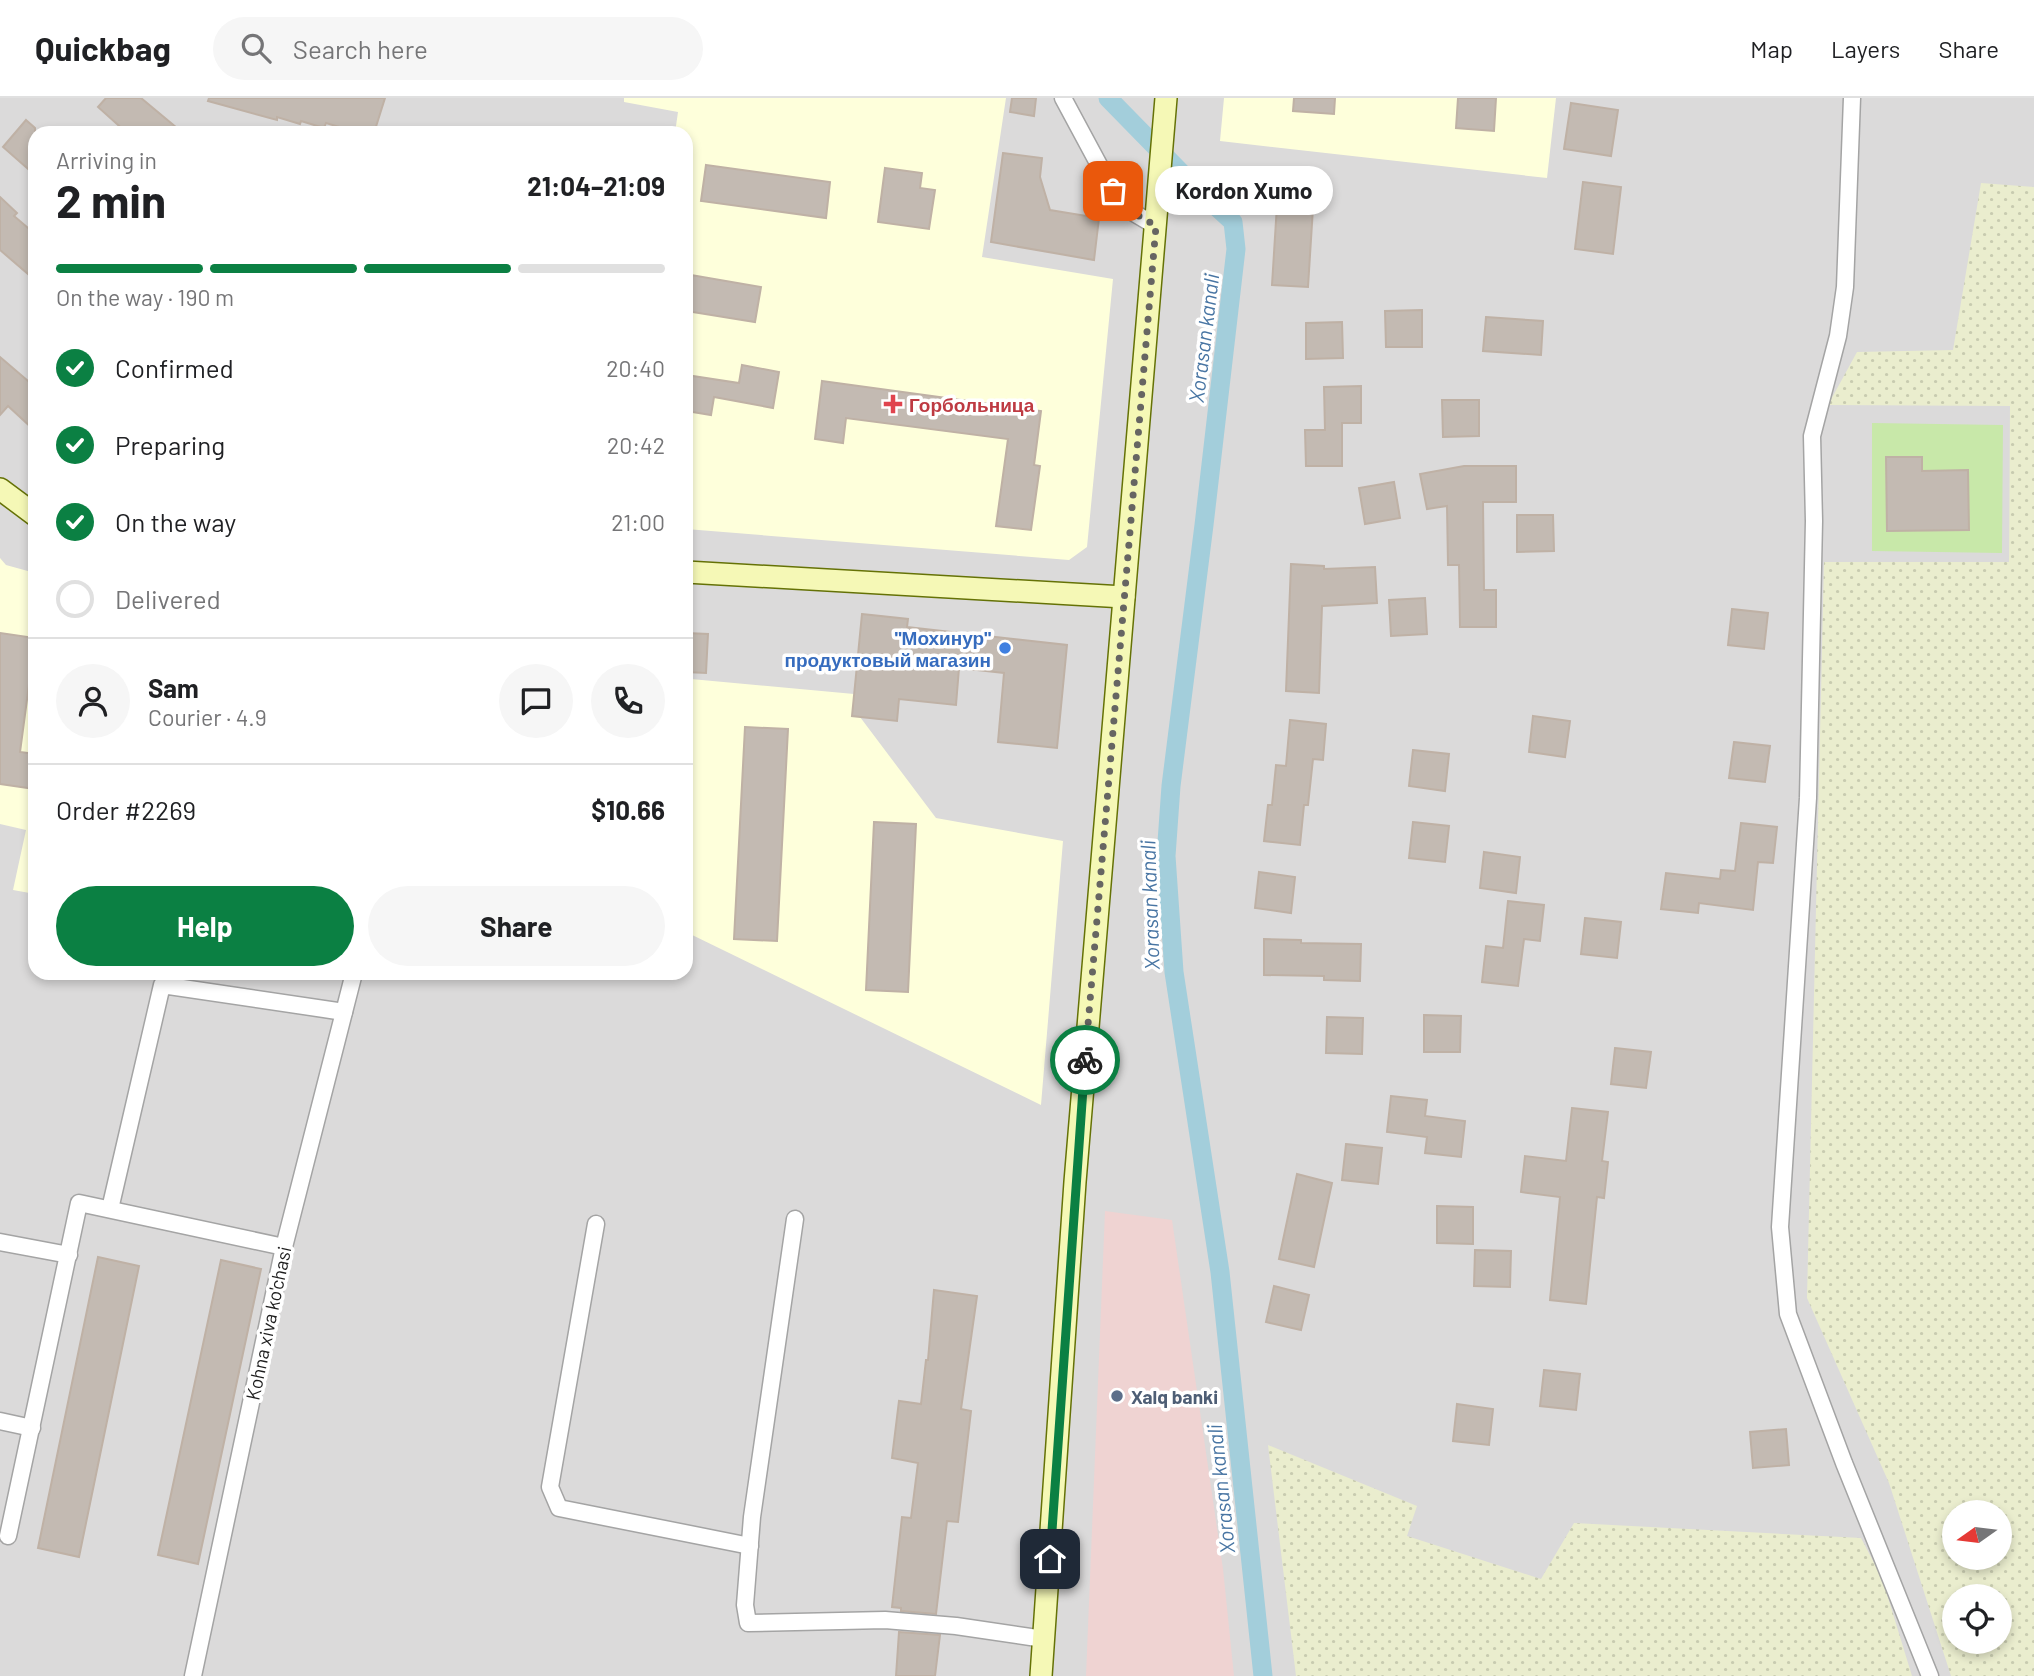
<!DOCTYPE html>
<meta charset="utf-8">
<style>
:root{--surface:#fff;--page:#f6f6f6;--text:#202124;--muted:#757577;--line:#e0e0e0;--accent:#0b8043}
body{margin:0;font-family:Barlow,sans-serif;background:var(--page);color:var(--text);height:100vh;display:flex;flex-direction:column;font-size:26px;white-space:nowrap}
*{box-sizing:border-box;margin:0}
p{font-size:23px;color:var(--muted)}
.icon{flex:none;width:38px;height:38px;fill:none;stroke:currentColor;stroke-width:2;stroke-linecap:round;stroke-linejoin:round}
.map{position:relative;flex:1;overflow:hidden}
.details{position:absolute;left:28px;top:28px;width:665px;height:854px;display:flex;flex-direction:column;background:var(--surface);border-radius:21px;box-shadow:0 4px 10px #0003}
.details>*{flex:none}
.needle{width:46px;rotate:256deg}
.fabs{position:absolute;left:1942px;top:1402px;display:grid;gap:14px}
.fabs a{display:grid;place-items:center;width:70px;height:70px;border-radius:50%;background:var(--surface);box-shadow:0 4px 10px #0003;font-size:35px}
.pin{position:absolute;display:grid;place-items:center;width:60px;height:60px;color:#fff;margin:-30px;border-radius:14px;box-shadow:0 4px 10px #0006}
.courier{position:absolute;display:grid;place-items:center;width:70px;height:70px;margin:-35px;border:5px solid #0b8043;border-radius:50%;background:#fff;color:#222;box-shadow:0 2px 9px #0007}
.bubble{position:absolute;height:49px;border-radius:24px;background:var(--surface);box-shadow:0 4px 10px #0003;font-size:23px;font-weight:700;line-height:49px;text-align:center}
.summary em{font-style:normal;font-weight:700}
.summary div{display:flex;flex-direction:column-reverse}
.summary{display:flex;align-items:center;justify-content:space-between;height:119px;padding:0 28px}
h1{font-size:46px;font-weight:700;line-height:52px}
.bar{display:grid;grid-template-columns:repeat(4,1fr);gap:10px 7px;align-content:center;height:84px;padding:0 28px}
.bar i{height:9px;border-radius:5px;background:var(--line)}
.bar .on{background:var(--accent)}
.bar p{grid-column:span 4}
.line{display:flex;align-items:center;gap:18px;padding:0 28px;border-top:2px solid var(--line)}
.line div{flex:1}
.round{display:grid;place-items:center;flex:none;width:74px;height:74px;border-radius:37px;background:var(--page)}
ol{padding:0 28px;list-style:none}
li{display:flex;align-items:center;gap:21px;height:77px}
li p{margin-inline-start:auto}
li .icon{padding:7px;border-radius:50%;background:var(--accent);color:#fff;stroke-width:4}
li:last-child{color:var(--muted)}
li i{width:38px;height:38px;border:4px solid var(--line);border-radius:50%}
.cta{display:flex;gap:14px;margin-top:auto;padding:14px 28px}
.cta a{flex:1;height:80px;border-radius:42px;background:var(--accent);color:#fff;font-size:28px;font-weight:700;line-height:80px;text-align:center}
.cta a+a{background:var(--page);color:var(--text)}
header{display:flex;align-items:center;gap:42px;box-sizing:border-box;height:98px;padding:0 35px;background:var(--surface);border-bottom:2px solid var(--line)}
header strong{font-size:33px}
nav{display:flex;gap:38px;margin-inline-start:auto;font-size:24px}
.search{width:490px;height:63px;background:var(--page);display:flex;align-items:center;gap:18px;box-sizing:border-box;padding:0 24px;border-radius:38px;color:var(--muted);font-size:26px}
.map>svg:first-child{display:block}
.residential{fill:#dbdada;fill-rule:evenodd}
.commercial{fill:#efd3d2}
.education{fill:#feffdb}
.farmland{fill:url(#farmland-dots);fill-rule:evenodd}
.grass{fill:#c8e8a9}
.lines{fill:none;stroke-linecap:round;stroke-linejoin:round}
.canal{stroke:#a3cedb;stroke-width:19}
.building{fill:#c3bab2;stroke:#bfb1a5;stroke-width:2}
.street-casing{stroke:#a4a4a4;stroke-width:19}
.secondary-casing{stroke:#657206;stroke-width:24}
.street{stroke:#fff;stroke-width:16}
.secondary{stroke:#f5f8b6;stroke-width:21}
.done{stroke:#666562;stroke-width:7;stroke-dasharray:0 12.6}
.route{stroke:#0b8043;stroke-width:9}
.health-dot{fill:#e0444e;stroke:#fff;stroke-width:2.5}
.shop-dot{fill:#3f7fe0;stroke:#fff;stroke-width:2.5}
.service-dot{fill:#5c6f8a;stroke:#fff;stroke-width:2.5}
.labels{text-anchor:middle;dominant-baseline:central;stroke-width:7;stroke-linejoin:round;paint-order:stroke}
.health-label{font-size:19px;font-weight:bold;fill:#be3a42;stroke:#fff;text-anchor:start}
.shop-label{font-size:19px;font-weight:bold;fill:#366cbe;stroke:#fff;text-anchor:end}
.street-label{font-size:19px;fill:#1d1d1d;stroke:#fff}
.service-label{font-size:19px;font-weight:bold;fill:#4e5e75;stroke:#fff;text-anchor:start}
.water-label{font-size:21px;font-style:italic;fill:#4875a3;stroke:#fff}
</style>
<header>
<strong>Quickbag</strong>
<div class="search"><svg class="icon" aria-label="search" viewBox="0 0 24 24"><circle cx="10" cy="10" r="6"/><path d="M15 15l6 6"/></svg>Search here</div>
<nav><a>Map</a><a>Layers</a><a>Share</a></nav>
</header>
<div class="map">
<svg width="2034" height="1578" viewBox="0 0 2034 1578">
<defs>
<pattern id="farmland-dots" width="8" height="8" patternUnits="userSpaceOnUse" patternTransform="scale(1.75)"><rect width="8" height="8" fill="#eaedce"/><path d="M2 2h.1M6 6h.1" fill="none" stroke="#c8cbb0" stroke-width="1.8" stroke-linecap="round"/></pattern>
</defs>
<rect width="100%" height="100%" fill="#eeeae3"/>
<path class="residential" d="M0,0h2034v1578h-2034zM35,35h651v840h-651zM1955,1414h45v46h-45zM1955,1498h45v46h-45z"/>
<path class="commercial" d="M1105,1113l67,9 51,349 11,107h-148z"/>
<g class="education">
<path d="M624,0h382l-24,159 131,22 -26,268 -18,13 -383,-31v-396h-11l3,-21 -54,-10z"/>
<path d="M1224,0h332l-9,80 -327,-37z"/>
<path d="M0,460l6,7 29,8v321l-22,-4 13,-60 -26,-6z"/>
<path d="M691,581l163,15 -2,22 8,1 76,101 127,23 -22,264 -355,-173v-208z"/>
</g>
<g class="farmland">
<path d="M1981,85l53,4v1489h-83l-62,-193 -82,-185 17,-736h185l1,-156 -182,-1 29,-53 96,-2zM1955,1414h45v46h-45zM1955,1498h45v46h-45z"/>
<path d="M1268,1347l149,61 -10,30 134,43 33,-56 287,15 21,40 30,98h-616z"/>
</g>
<path class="grass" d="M1872,325l131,2 -1,128 -130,-2z"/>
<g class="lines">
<path class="canal" d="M1108,0l90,92 35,32 3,27 -32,276 -33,261 -5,70 8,116 46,300 43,404"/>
</g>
<g class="building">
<path d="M106,0h35l42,35h-56l-29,-26z"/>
<path d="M209,0h176l-11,35h-15l-33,-10 -2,5 -23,-7 -1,3 -23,-7v3l-69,-19z"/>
<path d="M1012,0h24l-2,18 -24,-4z"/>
<path d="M1294,0h41l-1,16 -41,-3z"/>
<path d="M1458,0h38l-2,33 -38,-3z"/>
<path d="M1571,5l47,7 -7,46 -47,-7z"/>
<path d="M26,22l9,8v47l-32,-28z"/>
<path d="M1003,55l39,5 -2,19 10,33 49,8 -5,42 -103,-18z"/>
<path d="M706,67l124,17 -4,36 -125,-17z"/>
<path d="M885,70l37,5 -2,15 15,2 -6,39 -51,-7z"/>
<path d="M1279,75l36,3 -7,111 -36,-2z"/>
<path d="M1583,84l38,5 -8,67 -38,-5z"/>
<path d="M0,99l17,16 -3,3 21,18v46l-35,-30z"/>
<path d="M691,177l70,12 -6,35 -69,-11z"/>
<path d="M1422,212v37h-36l-1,-36z"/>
<path d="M1486,219l57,4 -2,34 -58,-4z"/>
<path d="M1342,224l1,36 -37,1v-36z"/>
<path d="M0,259l35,30v44l-27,-25 -8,9z"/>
<path d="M742,267l37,7 -6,36 -59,-11 -3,18 -25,-4v-36l53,8z"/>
<path d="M822,283l219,30 -7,54 6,1 -9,64 -35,-4 12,-87 -162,-21 -3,25 -28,-4z"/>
<path d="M1361,288v37h-19v43h-36l-1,-36h20l-1,-43z"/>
<path d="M1442,302h37v36l-36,1z"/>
<path d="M1886,359h36v14l46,-1 1,60 -82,1z"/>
<path d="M1464,368h52v36h-33l1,88h12v37h-36l-1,-62h-11l-1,-59 -20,3 -7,-35z"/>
<path d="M1394,384l6,36 -35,6 -6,-36z"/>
<path d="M1517,417h36l1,36 -37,1z"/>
<path d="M1291,466l33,2v3l51,-2 2,36 -55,3 -3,87 -33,-2z"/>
<path d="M1425,500l2,36 -36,2 -2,-36z"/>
<path d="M1732,511l36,4 -4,36 -36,-4z"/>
<path d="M862,516l46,5 -1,8 160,18 -10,103 -59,-6 6,-69 -45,-5 -3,37 -57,-6 -2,22 -45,-5z"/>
<path d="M0,535l35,5v40l-5,-1 -10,75 15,2v35l-35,-5z"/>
<path d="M686,535l22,1 -2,39 -20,-1z"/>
<path d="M1533,618l37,5 -5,36 -36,-5z"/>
<path d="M1290,622l36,4 -3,36 -10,-1 -5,46h-4l-4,40 -36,-4 4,-36h4l4,-40 10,1z"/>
<path d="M745,629l43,2 -11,212 -43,-2z"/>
<path d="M1734,644l36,4 -5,36 -36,-4z"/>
<path d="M1413,652l36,4 -4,37 -36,-5z"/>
<path d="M874,724l42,2 -8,168 -42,-2z"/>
<path d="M1413,724l36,4 -4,36 -36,-4z"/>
<path d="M1741,725l36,4 -4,36 -15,-1 -5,48 -54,-7 -1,10 -37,-4 5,-36 54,6 1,-9 14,1z"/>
<path d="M1484,754l36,5 -4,36 -36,-5z"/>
<path d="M1259,774l36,5 -4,36 -36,-5z"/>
<path d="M1508,803l36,4 -4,36 -16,-2 -6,47 -36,-4 4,-36 17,2z"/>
<path d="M1585,820l36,4 -4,36 -36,-4z"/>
<path d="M1264,841l37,1v3l60,1 -1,37 -36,-1v-4l-60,-1z"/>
<path d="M1424,917l37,1 -1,36h-36z"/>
<path d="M1327,919l36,1 -1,36 -36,-1z"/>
<path d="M1615,950l36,4 -5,36 -35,-4z"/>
<path d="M1391,998l36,4 -2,16 40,5 -4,36 -36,-4 2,-16 -40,-5z"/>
<path d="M1572,1010l36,4 -6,49 6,1 -4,36 -7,-1 -11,107 -36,-4 10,-103 -39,-5 4,-36 41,5z"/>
<path d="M1346,1046l36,4 -4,36 -36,-4z"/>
<path d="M1297,1076l35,9 -18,84 -35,-8z"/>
<path d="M1437,1108l36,1v37l-36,-1z"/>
<path d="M1475,1152l36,1 -1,36 -36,-1z"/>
<path d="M98,1159l41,9 -60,291 -41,-9z"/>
<path d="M221,1162l40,9 -63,295 -40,-9z"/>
<path d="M1274,1188l35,9 -8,35 -35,-8z"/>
<path d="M934,1192l43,6 -16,113 10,2 -13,111 -11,-1 -11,93 -35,-3v-3l-9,-1 10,-90 9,1 7,-55 -26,-5 7,-57 22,3 5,-44h2z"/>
<path d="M1544,1272l36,4 -4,36 -36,-4z"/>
<path d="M1457,1306l36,5 -4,36 -36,-4z"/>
<path d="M1786,1331l3,36 -36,3 -3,-36z"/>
<path d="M899,1534l41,3 -5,41h-39z"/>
</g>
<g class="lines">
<defs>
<g id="street">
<path d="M1063,0l50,93 16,19 27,16"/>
<path d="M1852,0l-7,189 -7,49 -26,100 2,85 -6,277 -28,429 8,87 56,149 86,213"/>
<path d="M110,1111l52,-224 182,27"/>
<path d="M795,1121l-43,298 -7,88 3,18 137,-3 71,6 88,13"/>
<path d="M596,1126l-46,263 9,21 191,38"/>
<path d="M0,1144l69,13"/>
<path d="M0,1323l32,7"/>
<path d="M8,1438l71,-333 205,44"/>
<path d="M193,1578l91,-429 70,-274"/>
</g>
<g id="secondary">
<path d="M0,391l35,26"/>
<path d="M686,474l438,25"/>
<path d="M1041,1578l34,-494 91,-1084"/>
</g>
</defs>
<use href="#street" class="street-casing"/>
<use href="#secondary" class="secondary-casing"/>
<use href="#street" class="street"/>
<use href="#secondary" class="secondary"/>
</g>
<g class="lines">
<path class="done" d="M1085,962l71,-834 -27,-16 -16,-19"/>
<path class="route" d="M1050,1461l35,-499"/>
</g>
<path class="health-dot" d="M889.5 295.5h7v7h7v7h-7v7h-7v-7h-7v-7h7z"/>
<circle class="shop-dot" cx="1005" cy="550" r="7"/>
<circle class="service-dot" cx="1117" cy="1298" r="7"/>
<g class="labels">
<g class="health-label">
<text x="909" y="306">Горбольница</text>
</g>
<g class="shop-label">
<text x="991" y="539">"Мохинур"<tspan x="991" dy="22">продуктовый магазин</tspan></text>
</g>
<g class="street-label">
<text transform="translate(268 1225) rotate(-78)">Kohna xiva ko'chasi</text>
</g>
<g class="service-label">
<text x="1131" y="1298">Xalq banki</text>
</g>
<g class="water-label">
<text transform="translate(1203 240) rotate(-83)">Xorasan kanali</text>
<text transform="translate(1149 807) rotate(-92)">Xorasan kanali</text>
<text transform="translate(1220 1391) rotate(-96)">Xorasan kanali</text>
</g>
</g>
</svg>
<div class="fabs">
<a><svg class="needle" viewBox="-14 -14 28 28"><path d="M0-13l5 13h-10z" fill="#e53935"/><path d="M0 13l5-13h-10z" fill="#757577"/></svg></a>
<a><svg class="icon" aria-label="locate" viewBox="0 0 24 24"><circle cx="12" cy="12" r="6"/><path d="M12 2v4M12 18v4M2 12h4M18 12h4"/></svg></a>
</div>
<div class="pin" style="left:1113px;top:93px;background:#ea580c"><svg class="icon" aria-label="bag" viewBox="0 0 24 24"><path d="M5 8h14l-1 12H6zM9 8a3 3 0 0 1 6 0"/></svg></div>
<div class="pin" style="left:1050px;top:1461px;background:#1f2937"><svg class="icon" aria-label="home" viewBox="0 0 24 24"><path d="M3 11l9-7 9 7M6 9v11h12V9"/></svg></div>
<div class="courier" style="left:1085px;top:962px"><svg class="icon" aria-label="bike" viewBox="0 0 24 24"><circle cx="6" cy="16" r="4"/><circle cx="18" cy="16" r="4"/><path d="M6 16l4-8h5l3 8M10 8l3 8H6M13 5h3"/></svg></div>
<div class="bubble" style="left:1155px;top:68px;width:178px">Kordon Xumo</div>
<section class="details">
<div class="summary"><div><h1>2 min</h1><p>Arriving in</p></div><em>21:04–21:09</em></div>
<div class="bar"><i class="on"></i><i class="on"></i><i class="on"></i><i></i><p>On the way · 190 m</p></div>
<ol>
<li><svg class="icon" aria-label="check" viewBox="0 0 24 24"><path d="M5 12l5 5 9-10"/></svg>Confirmed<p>20:40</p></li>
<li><svg class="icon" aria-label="check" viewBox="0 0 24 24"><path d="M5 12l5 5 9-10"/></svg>Preparing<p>20:42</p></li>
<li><svg class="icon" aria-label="check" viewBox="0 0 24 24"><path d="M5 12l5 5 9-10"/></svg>On the way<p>21:00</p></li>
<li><i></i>Delivered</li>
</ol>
<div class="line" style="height:126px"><a class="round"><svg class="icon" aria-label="person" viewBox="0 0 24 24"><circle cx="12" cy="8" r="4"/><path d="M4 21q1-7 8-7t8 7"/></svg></a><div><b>Sam</b><p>Courier · 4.9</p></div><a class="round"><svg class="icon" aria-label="chat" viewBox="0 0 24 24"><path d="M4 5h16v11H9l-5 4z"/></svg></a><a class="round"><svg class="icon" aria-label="phone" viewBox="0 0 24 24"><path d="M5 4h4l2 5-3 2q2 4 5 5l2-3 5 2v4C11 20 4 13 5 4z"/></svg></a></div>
<div class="line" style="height:91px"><div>Order #2269</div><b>$10.66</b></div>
<div class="cta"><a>Help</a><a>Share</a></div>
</section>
</div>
